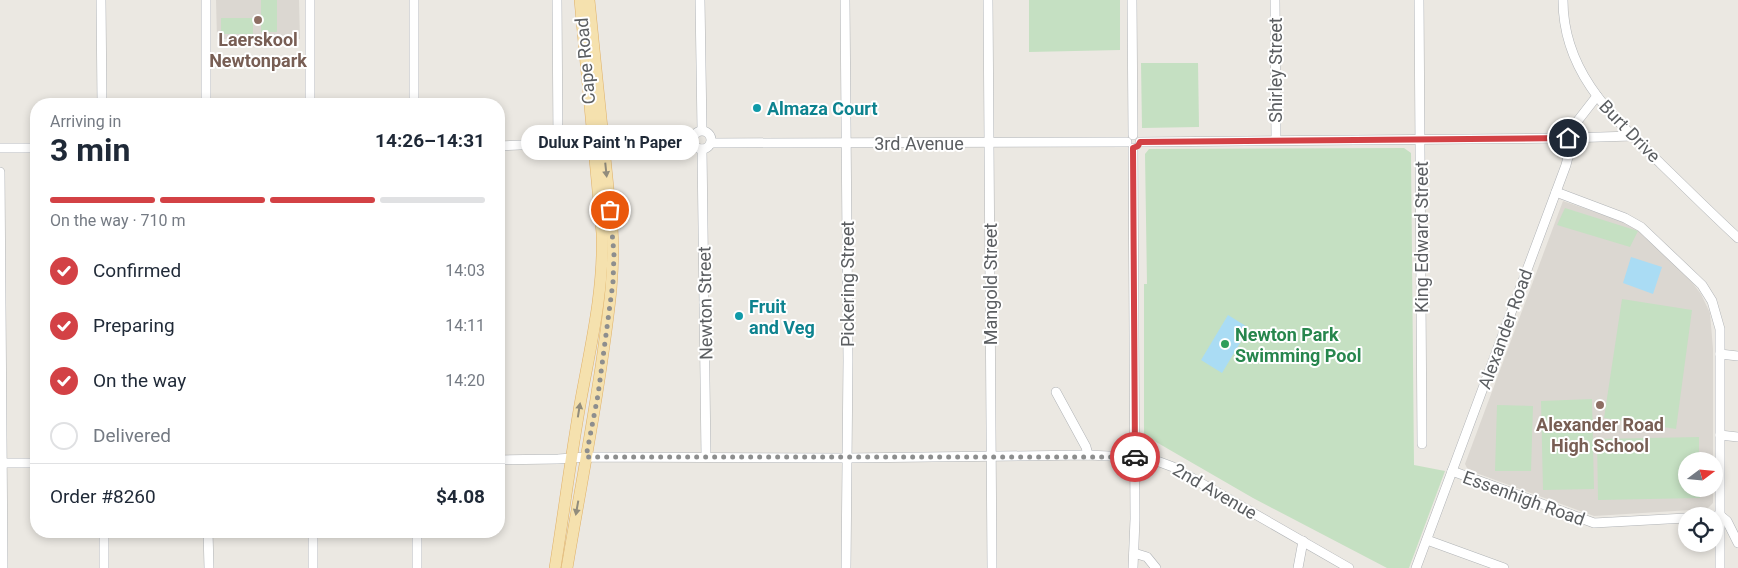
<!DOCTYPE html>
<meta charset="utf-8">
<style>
:root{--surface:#fff;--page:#f2f2f3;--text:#1f2937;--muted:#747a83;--line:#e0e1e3;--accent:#d34145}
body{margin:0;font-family:Roboto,sans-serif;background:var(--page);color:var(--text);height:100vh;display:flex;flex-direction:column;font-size:19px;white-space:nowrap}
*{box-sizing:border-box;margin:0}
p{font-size:16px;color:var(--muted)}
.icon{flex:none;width:28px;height:28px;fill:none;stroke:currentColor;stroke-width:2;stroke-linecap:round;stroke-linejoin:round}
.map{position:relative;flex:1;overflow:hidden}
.details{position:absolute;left:30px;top:98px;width:475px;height:440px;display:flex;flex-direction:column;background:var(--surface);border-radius:20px;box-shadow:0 2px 8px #0003}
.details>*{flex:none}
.needle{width:32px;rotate:74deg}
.fabs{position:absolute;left:1678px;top:452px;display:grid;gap:10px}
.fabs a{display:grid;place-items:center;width:45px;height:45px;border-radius:50%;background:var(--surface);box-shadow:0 2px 8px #0003;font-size:25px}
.pin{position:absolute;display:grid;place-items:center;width:42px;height:42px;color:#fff;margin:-21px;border:2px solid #fff;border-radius:50%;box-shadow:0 1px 5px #0007}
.courier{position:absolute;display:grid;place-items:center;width:50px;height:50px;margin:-25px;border:4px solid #d34145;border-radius:50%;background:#fff;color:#222;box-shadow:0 1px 6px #0007}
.bubble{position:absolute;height:35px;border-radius:18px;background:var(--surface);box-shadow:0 2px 8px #0003;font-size:16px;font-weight:700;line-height:35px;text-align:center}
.headline em{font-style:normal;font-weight:700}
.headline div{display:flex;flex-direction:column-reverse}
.headline{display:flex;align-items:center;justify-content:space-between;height:85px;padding:0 20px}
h1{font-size:32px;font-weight:700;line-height:38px}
.bar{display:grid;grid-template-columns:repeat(4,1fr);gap:8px 5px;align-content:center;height:60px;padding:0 20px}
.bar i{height:6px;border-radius:4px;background:var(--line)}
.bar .on{background:var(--accent)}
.bar p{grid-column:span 4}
.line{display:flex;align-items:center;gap:12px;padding:0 20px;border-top:1px solid var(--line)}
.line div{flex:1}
ol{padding:0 20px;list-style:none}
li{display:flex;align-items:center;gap:15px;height:55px}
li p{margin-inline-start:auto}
li .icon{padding:5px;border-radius:50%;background:var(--accent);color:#fff;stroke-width:4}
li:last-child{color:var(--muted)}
li i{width:28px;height:28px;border:2px solid var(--line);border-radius:50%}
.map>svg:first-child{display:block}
.education{fill:#dbd7d1}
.green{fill:#c5e0c2}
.water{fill:#aadcf4}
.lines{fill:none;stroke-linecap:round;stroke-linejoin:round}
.minor-casing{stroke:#b0b3b6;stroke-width:10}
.major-casing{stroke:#dfb067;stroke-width:12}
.minor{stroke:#fff;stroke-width:9}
.major{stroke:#f5e1ae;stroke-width:11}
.oneway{fill:#918c7c}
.done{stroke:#8d8e8e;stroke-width:5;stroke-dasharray:0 9}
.route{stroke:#d34145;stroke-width:6}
.education-dot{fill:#8d6e63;stroke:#fff;stroke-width:2}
.culture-dot{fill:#0f9aa8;stroke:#fff;stroke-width:2}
.leisure-dot{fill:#2e9e5b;stroke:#fff;stroke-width:2}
.labels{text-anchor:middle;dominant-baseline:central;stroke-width:4;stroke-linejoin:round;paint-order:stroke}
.education-label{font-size:18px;font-weight:bold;fill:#785e54;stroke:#fff}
.street-label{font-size:18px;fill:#5b5e61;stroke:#fff}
.culture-label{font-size:18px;font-weight:bold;fill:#0d838f;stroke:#fff;text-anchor:start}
.leisure-label{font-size:18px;font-weight:bold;fill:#27864d;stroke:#fff;text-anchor:start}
</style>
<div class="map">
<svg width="1738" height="568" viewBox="0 0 1738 568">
<rect width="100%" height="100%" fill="#ebe8e2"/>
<g class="education">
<path d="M216,0h83l1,39h-83z"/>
<path d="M1563,201l70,24 52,48 16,21 9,19 3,36v112h-27v28h27v14l-6,6 -113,7 -126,-46 -3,-6z"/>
</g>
<g class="green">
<rect x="261" y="0" width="16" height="32"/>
<path d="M1029,0h91v50l-91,2z"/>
<rect x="221" y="18" width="32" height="16"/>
<path d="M1141,63h57l1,64 -57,1z"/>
<path d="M1404,148l7,5 3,312 31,6 -36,97h-22l-134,-70 -109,-63v-151h3l-2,-130 4,-5z"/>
<path d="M1565,208l73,23 -8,16 -73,-22z"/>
<path d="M1622,299l70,11 -16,119 -72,-11z"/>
<path d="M1592,399l2,90 -51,1 -2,-89z"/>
<path d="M1497,405l36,1 -2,65h-36z"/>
<path d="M1699,437v24h-13v28h14v9l-102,2 -1,-61z"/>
</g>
<g class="water">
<path d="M1631,257l31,10 -9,27 -30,-11z"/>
<path d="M1228,315l21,13 -27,45 -21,-13z"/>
</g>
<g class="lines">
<defs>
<g id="minor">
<path d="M101,0l1,104"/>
<path d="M206,0v104"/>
<path d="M310,0v104"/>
<path d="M414,0v104"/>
<path d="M557,0l1,143"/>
<path d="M700,0l2,130"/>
<path d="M845,0l3,360 -2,208"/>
<path d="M988,0l4,568"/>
<path d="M1132,0l1,135"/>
<path d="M1275,0l1,140"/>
<path d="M1419,0l3,444"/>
<path d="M1563,0c0,73 50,117 98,164 26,25 51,50 77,74"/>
<circle cx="702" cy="140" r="9"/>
<path d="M1140,142l428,-4 64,-2"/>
<path d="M711,143l416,-1"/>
<path d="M499,146l93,-4 11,2 90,-1"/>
<path d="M0,148h36"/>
<path d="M1133,148l2,371 -2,49"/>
<path d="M702,149l4,308"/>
<path d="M0,172l3,396"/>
<path d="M1556,192l69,26 16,9 61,58 10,16 8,28v239"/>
<path d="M1720,354l18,2"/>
<path d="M1056,392l30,55 2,8"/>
<path d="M1720,435l18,2"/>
<path d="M499,460l59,-1 28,-2 262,1 240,-3 61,3 24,9 176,101"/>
<path d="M0,463h36"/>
<path d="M1452,471l142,52 92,-5"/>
<path d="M1714,516h7l6,5 11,22"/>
<path d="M104,531v37"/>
<path d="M208,531l1,37"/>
<path d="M313,531v37"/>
<path d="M417,531v37"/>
<path d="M1427,540l77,28"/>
<path d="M1134,553l13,4 9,11"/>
<path d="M1298,568l5,-27"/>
<path d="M1416,568l150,-403 4,-16 -1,-17 28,-36"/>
</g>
<g id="major">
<path d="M555,568c9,-56 16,-113 26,-169 10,-55 23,-110 21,-166l-22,-233"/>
<path d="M567,568c12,-72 26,-143 36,-215 6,-43 12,-82 9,-126l-23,-227"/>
</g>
</defs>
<use href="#minor" class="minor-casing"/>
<use href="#major" class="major-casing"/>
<use href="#minor" class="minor"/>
<use href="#major" class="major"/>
</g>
<defs><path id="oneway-solid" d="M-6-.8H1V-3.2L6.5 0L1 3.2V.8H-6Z" transform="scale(1.25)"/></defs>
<g class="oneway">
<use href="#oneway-solid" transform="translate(606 170) rotate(84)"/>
<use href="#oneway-solid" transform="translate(579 410) rotate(-81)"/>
<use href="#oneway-solid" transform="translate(577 508) rotate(100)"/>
</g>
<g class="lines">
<path class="done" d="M610,210l4,44 -1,28 -15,113 -12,62h549"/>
<path class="route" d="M1135,457l-2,-309 5,-2 2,-4 428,-4"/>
</g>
<g class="education-dot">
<circle cx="258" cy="20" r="5"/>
<circle cx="1600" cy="405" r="5"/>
</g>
<g class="culture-dot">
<circle cx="757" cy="108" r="5"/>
<circle cx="739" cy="316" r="5"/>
</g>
<circle class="leisure-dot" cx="1225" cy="344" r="5"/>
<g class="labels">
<g class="education-label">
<text x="258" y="39">Laerskool<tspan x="258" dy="21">Newtonpark</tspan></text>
<text x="1600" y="424">Alexander Road<tspan x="1600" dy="21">High School</tspan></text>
</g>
<g class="street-label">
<text transform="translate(585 61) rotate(-95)">Cape Road</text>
<text transform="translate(1275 70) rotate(-90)">Shirley Street</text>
<text transform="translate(1630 131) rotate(46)">Burt Drive</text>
<text x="919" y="143">3rd Avenue</text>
<text transform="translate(1421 237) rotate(-90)">King Edward Street</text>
<text transform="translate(847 284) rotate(-90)">Pickering Street</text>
<text transform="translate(990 284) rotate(-90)">Mangold Street</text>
<text transform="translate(705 303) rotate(-91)">Newton Street</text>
<text transform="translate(1505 329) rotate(-70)">Alexander Road</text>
<text transform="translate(1215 491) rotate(30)">2nd Avenue</text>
<text transform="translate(1524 498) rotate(20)">Essenhigh Road</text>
</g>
<g class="culture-label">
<text x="767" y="108">Almaza Court</text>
<text x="749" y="306">Fruit<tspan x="749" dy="21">and Veg</tspan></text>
</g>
<g class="leisure-label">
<text x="1235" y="334">Newton Park<tspan x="1235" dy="21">Swimming Pool</tspan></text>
</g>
</g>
</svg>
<div class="fabs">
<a><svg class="needle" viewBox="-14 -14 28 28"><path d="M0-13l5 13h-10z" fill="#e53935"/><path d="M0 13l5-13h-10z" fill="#747a83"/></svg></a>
<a><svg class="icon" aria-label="locate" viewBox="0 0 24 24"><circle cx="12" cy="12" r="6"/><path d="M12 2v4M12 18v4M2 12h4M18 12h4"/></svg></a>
</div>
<div class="pin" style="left:610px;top:210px;background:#ea580c"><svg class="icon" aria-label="bag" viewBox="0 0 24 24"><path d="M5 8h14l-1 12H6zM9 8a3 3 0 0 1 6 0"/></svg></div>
<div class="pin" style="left:1568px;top:138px;background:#1f2937"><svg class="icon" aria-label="home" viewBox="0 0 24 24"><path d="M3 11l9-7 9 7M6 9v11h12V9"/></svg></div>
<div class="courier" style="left:1135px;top:457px"><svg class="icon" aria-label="car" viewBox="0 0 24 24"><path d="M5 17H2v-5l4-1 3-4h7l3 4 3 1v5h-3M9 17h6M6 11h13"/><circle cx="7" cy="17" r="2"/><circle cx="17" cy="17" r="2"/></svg></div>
<div class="bubble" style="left:521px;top:125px;width:178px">Dulux Paint 'n Paper</div>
<section class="details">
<div class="headline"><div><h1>3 min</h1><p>Arriving in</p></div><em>14:26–14:31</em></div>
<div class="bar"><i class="on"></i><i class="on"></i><i class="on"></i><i></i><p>On the way · 710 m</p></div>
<ol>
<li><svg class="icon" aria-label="check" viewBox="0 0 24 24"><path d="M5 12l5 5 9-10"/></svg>Confirmed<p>14:03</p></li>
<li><svg class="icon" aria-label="check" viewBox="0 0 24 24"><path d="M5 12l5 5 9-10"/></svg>Preparing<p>14:11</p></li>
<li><svg class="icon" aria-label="check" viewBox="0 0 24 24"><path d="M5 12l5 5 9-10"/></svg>On the way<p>14:20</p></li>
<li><i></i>Delivered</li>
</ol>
<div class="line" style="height:65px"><div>Order #8260</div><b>$4.08</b></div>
</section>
</div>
